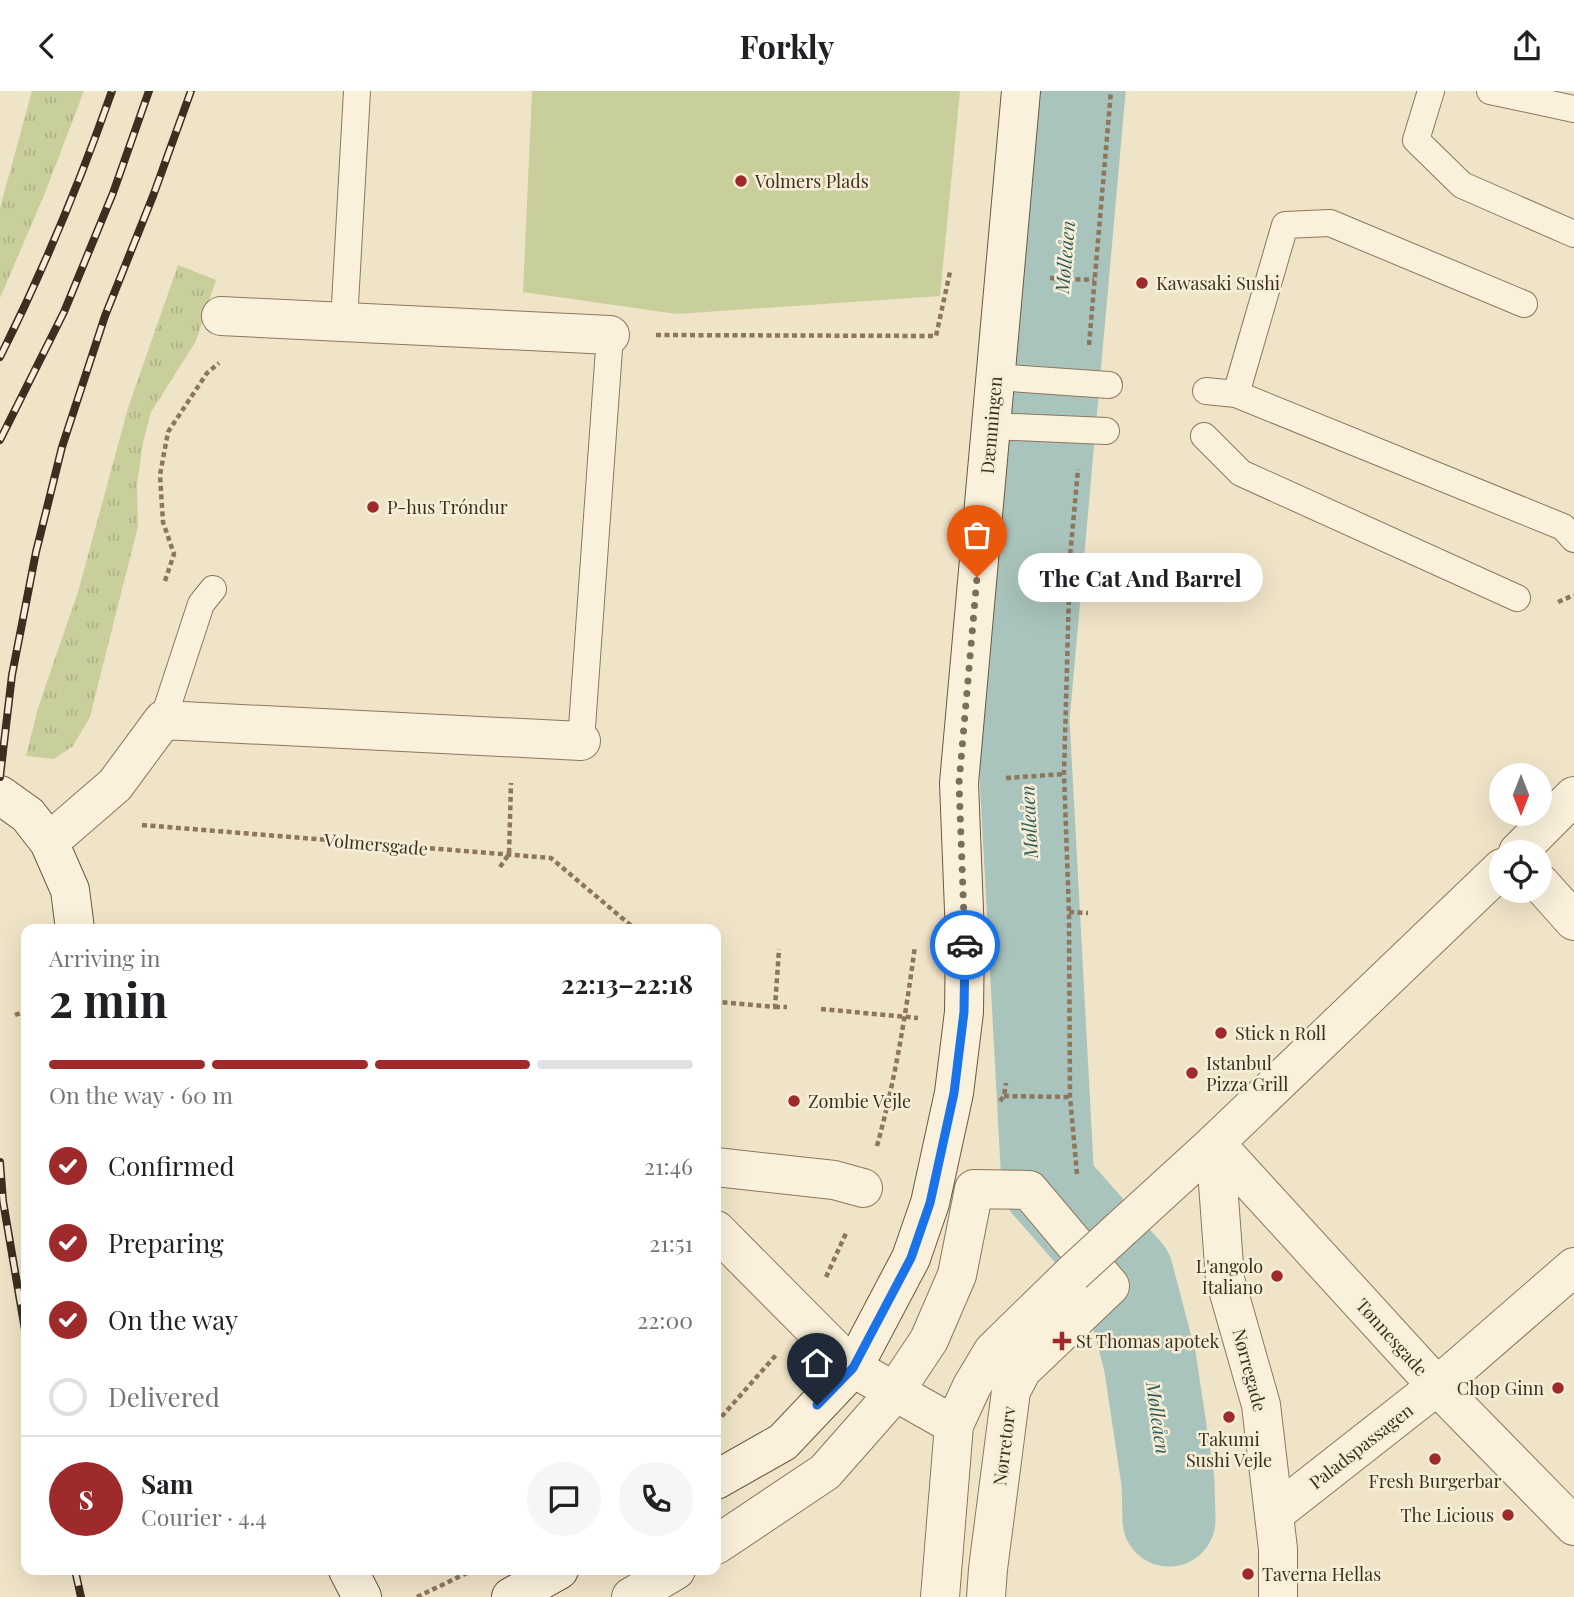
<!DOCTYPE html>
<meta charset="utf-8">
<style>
:root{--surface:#fff;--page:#f6f6f6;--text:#202124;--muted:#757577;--line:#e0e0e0;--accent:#9e2a2b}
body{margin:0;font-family:"Playfair Display",serif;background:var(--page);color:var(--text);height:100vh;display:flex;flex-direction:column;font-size:26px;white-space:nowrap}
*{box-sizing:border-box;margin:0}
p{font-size:23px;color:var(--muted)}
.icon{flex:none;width:38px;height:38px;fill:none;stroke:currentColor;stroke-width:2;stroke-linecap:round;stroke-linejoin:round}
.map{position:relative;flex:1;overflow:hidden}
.panel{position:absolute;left:21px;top:833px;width:700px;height:651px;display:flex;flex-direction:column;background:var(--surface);border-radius:14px;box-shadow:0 7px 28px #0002}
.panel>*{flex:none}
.needle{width:46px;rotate:180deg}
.buttons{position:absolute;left:1489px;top:672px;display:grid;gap:14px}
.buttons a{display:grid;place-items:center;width:63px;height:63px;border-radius:50%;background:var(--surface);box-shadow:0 7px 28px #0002;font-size:35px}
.pin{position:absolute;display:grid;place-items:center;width:60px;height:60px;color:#fff;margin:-72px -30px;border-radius:50% 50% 50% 0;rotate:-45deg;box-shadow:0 0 7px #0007}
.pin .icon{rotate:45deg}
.courier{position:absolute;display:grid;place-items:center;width:70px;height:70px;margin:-35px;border:5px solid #1a73e8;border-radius:50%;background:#fff;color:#222;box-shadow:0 2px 9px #0007}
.bubble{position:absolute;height:49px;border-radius:24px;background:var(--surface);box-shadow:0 7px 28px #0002;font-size:23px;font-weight:700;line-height:49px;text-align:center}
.overview em{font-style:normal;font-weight:700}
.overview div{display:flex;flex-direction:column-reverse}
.overview{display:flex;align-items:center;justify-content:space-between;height:119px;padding:0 28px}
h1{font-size:46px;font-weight:700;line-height:52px}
.bar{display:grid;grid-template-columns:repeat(4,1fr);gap:10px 7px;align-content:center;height:84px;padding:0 28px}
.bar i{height:9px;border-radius:5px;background:var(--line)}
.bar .current{background:var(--accent)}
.bar p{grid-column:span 4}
.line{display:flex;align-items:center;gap:18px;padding:0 28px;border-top:2px solid var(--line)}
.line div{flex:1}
.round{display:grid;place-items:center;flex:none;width:74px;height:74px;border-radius:37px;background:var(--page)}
ol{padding:0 28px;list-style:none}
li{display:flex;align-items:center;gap:21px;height:77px}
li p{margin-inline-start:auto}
li .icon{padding:7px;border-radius:50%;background:var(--accent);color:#fff;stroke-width:4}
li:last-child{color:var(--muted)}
li i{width:38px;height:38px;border:4px solid var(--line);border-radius:50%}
header{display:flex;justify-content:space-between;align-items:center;height:91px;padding:0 28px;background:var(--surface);font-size:32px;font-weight:700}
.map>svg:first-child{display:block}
.grass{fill:url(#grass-tufts)}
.park{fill:#c9cf9b}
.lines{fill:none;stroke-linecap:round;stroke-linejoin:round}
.river{stroke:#a9c4bc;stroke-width:93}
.lane-casing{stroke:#8d765c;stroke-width:28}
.street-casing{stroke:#8d765c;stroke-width:40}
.secondary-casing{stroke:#6f573f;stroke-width:40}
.path{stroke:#8d765c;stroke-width:4.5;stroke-dasharray:5 3.5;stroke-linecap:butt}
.lane{stroke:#faf1dc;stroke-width:26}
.street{stroke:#faf1dc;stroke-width:38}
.secondary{stroke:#faf1dc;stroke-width:38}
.rail-casing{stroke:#3d2e20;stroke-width:8}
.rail{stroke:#f7eed8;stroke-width:5;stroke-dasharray:16;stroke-linecap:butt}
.street-bridge-casing{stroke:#8d765c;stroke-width:40;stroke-linecap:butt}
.street-bridge{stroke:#faf1dc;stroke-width:38}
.done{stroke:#7c6e5b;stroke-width:7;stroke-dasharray:0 12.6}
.route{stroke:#1a73e8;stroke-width:9}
.poi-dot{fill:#9e2a2b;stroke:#f7eed8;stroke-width:2.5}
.labels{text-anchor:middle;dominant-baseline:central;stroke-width:5;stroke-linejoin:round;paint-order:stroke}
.poi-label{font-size:18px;fill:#3d2e20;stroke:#f7eed8;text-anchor:start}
.street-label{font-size:18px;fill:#3d2e20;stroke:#f7eed8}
.water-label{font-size:19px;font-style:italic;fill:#2f5d5a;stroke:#f7eed8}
</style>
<header><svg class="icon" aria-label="back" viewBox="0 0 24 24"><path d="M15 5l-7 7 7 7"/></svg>Forkly<svg class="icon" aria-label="share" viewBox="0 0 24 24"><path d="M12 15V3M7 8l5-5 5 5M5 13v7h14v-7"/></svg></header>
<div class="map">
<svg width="1574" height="1506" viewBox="0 0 1574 1506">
<defs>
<pattern id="grass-tufts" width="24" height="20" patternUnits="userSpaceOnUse" patternTransform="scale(1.75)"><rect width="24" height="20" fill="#c9cf9b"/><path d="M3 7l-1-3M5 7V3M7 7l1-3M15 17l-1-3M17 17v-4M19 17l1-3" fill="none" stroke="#aeb285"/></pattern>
</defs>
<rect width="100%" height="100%" fill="#f0e4c8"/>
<g class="grass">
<path d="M32,0h52l-39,102 -45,105v-90z"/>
<path d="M178,174l38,15 -20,61 -45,71 -8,31 -6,42 1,41 -48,191 -17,29 -19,13 -28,-3 12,-48 40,-116 50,-184z"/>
</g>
<path class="park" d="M532,0h428l-20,205 -263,18 -154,-22z"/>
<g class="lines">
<path class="river" d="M1079,0l-56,628 25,465 79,90 23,88 18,120 1,38"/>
<defs>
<g id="lane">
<path d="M1431,0l-15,49 46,45 112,49"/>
<path d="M1490,0l84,18"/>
<path d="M344,231l13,-231"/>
<path d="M996,286l113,8"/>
<path d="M1206,300l30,3 327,133 11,12"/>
<path d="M1236,303l49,-169 45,-2 194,81"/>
<path d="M991,335l115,5"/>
<path d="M1204,345l37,37 276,125"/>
<path d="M163,629l38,-116 12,-15"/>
<path d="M581,650l29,-406"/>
</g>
<g id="street">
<path d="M221,225l389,19"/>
<path d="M49,751l66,-57 48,-65 418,21"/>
<path d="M1518,761l56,-56"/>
<path d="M1540,792l34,38"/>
<path d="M1215,1052l222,243 137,140"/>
<path d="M1215,1052l10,136 36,126 17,144v48"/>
<path d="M716,1076l118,13 29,8"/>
<path d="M1122,1137l93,-85 287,-275"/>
<path d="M716,1139l137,138 101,57"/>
<path d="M1274,1423l163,-128 137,-119"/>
<path d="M716,1454l109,-73 66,-75 38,-57 28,-65 17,-86 55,1 81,96 -88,84 -11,21 -23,178 -2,28"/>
<path d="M631,1506l45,-27"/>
<path d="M940,1506l14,-172 18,-39 21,-35 80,-78"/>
</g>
<g id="secondary">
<path d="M0,704l28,20 21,27 21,48 5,39"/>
<path d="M716,1389l67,-38 70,-74 58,-110 19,-55 24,-110 10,-81 1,-76 -6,-153 62,-692"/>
<path d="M348,1479l14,27"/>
<path d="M511,1506l48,-27"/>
</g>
</defs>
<use href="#lane" class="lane-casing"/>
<use href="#street" class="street-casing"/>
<use href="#secondary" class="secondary-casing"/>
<g class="path">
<path d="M1050,187l44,2"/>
<path d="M656,244l280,1 14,-64"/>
<path d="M1089,254l22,-254"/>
<path d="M1023,476l47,-10"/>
<path d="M165,490l9,-27 -11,-32 -3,-47 8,-43 39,-59 12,-10"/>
<path d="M1558,511l16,-7"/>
<path d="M1006,687l58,-4"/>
<path d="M142,734l409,33 84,71"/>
<path d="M500,776l9,-13 2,-71"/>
<path d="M1069,821l19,1"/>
<path d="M716,907l3,4 56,5 4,-58"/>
<path d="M775,916h12"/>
<path d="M821,918l97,9"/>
<path d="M15,924l11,-4"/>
<path d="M1004,1005l66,1"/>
<path d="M1000,1010l4,-5 2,-13"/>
<path d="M877,1055c18,-65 29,-133 38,-200"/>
<path d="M1077,1083l-7,-77 -1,-185 -5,-138 6,-217 8,-88"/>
<path d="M826,1186l21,-46"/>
<path d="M716,1332l60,-68"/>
<path d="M417,1506l56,-27"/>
</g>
<use href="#lane" class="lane"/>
<use href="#street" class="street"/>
<use href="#secondary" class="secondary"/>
<defs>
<g id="rail">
<path d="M0,266c43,-86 80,-175 112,-266"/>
<path d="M0,349l64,-128 49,-119 36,-102"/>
<path d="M0,686l12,-102 24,-123 26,-105 43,-131 48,-120 38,-105"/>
<path d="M0,1071l3,39 23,135"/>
<path d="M75,1479l6,27"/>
</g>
</defs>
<use href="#rail" class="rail-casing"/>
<use href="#rail" class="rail"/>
<defs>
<path id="street-bridge" d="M1073,1182l49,-45"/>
</defs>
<use href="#street-bridge" class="street-bridge-casing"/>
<use href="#street-bridge" class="street-bridge"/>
</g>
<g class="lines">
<path class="done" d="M965,854l-6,-162 18,-206"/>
<path class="route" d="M817,1314l36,-37 58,-110 19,-55 24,-110 10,-81 1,-67"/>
</g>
<g class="poi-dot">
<circle cx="741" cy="90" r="7"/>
<circle cx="1142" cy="192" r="7"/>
<circle cx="373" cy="416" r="7"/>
<circle cx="1221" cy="942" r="7"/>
<circle cx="1192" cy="982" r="7"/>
<circle cx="794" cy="1010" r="7"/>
<circle cx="1277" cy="1185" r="7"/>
<path d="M1058.5 1239.5h7v7h7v7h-7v7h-7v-7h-7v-7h7z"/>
<circle cx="1558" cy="1297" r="7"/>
<circle cx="1229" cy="1326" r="7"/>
<circle cx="1435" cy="1368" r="7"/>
<circle cx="1508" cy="1424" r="7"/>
<circle cx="1248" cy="1483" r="7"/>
</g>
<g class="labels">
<g class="poi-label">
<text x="755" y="90">Volmers Plads</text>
<text x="1156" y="192">Kawasaki Sushi</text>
<text x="387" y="416">P-hus Tróndur</text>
<text x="1235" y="942">Stick n Roll</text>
<text x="1206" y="972">Istanbul<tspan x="1206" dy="21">Pizza Grill</tspan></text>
<text x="808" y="1010">Zombie Vejle</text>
<text x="1263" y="1175" text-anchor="end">L'angolo<tspan x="1263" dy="21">Italiano</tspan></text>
<text x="1076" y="1250">St Thomas apotek</text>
<text x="1544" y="1297" text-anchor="end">Chop Ginn</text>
<text x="1229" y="1348" text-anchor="middle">Takumi<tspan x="1229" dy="21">Sushi Vejle</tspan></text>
<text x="1435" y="1390" text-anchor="middle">Fresh Burgerbar</text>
<text x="1494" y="1424" text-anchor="end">The Licious</text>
<text x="1262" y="1483">Taverna Hellas</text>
</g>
<g class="street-label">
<text transform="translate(991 334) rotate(-85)">Dæmningen</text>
<text transform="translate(376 753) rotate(5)">Volmersgade</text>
<text transform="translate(1392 1246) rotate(48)">Tønnesgade</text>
<text transform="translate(1250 1279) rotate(75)">Nørregade</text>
<text transform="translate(1004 1355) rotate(-83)">Nørretorv</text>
<text transform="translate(1361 1355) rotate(-38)">Paladspassagen</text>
</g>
<g class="water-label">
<text transform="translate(1064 166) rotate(-85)">Mølleåen</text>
<text transform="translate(1028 731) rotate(-93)">Mølleåen</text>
<text transform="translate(1159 1327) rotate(82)">Mølleåen</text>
</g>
</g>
</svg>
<div class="buttons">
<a><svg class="needle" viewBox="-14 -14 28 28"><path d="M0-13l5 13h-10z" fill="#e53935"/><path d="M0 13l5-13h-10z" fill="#757577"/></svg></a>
<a><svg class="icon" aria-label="locate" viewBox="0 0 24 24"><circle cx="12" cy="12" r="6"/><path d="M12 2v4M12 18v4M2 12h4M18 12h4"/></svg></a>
</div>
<div class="pin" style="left:977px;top:486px;background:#ea580c"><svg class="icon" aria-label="bag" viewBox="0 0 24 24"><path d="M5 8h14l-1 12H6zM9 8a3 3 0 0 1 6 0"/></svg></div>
<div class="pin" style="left:817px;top:1314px;background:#1f2937"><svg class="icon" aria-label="home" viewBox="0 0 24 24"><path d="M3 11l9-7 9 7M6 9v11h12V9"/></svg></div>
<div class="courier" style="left:965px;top:854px"><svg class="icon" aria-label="car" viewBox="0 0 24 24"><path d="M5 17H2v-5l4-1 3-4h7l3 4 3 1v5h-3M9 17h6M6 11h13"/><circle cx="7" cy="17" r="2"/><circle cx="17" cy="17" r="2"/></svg></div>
<div class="bubble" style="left:1018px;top:462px;width:245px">The Cat And Barrel</div>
<section class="panel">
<div class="overview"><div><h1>2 min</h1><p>Arriving in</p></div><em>22:13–22:18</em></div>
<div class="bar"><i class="current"></i><i class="current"></i><i class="current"></i><i></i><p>On the way · 60 m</p></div>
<ol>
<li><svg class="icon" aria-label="check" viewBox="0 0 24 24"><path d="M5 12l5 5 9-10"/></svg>Confirmed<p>21:46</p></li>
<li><svg class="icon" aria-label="check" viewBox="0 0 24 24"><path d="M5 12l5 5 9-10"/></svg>Preparing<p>21:51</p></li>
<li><svg class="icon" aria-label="check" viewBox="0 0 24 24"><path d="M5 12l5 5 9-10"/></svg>On the way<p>22:00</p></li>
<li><i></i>Delivered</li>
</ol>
<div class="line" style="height:126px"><b class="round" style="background:var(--accent);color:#fff">S</b><div><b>Sam</b><p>Courier · 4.4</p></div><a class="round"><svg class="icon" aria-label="chat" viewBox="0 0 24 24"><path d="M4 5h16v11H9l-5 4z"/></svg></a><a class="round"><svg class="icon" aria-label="phone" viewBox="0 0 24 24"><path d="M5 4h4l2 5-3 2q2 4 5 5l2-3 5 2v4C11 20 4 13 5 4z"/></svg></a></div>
</section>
</div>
